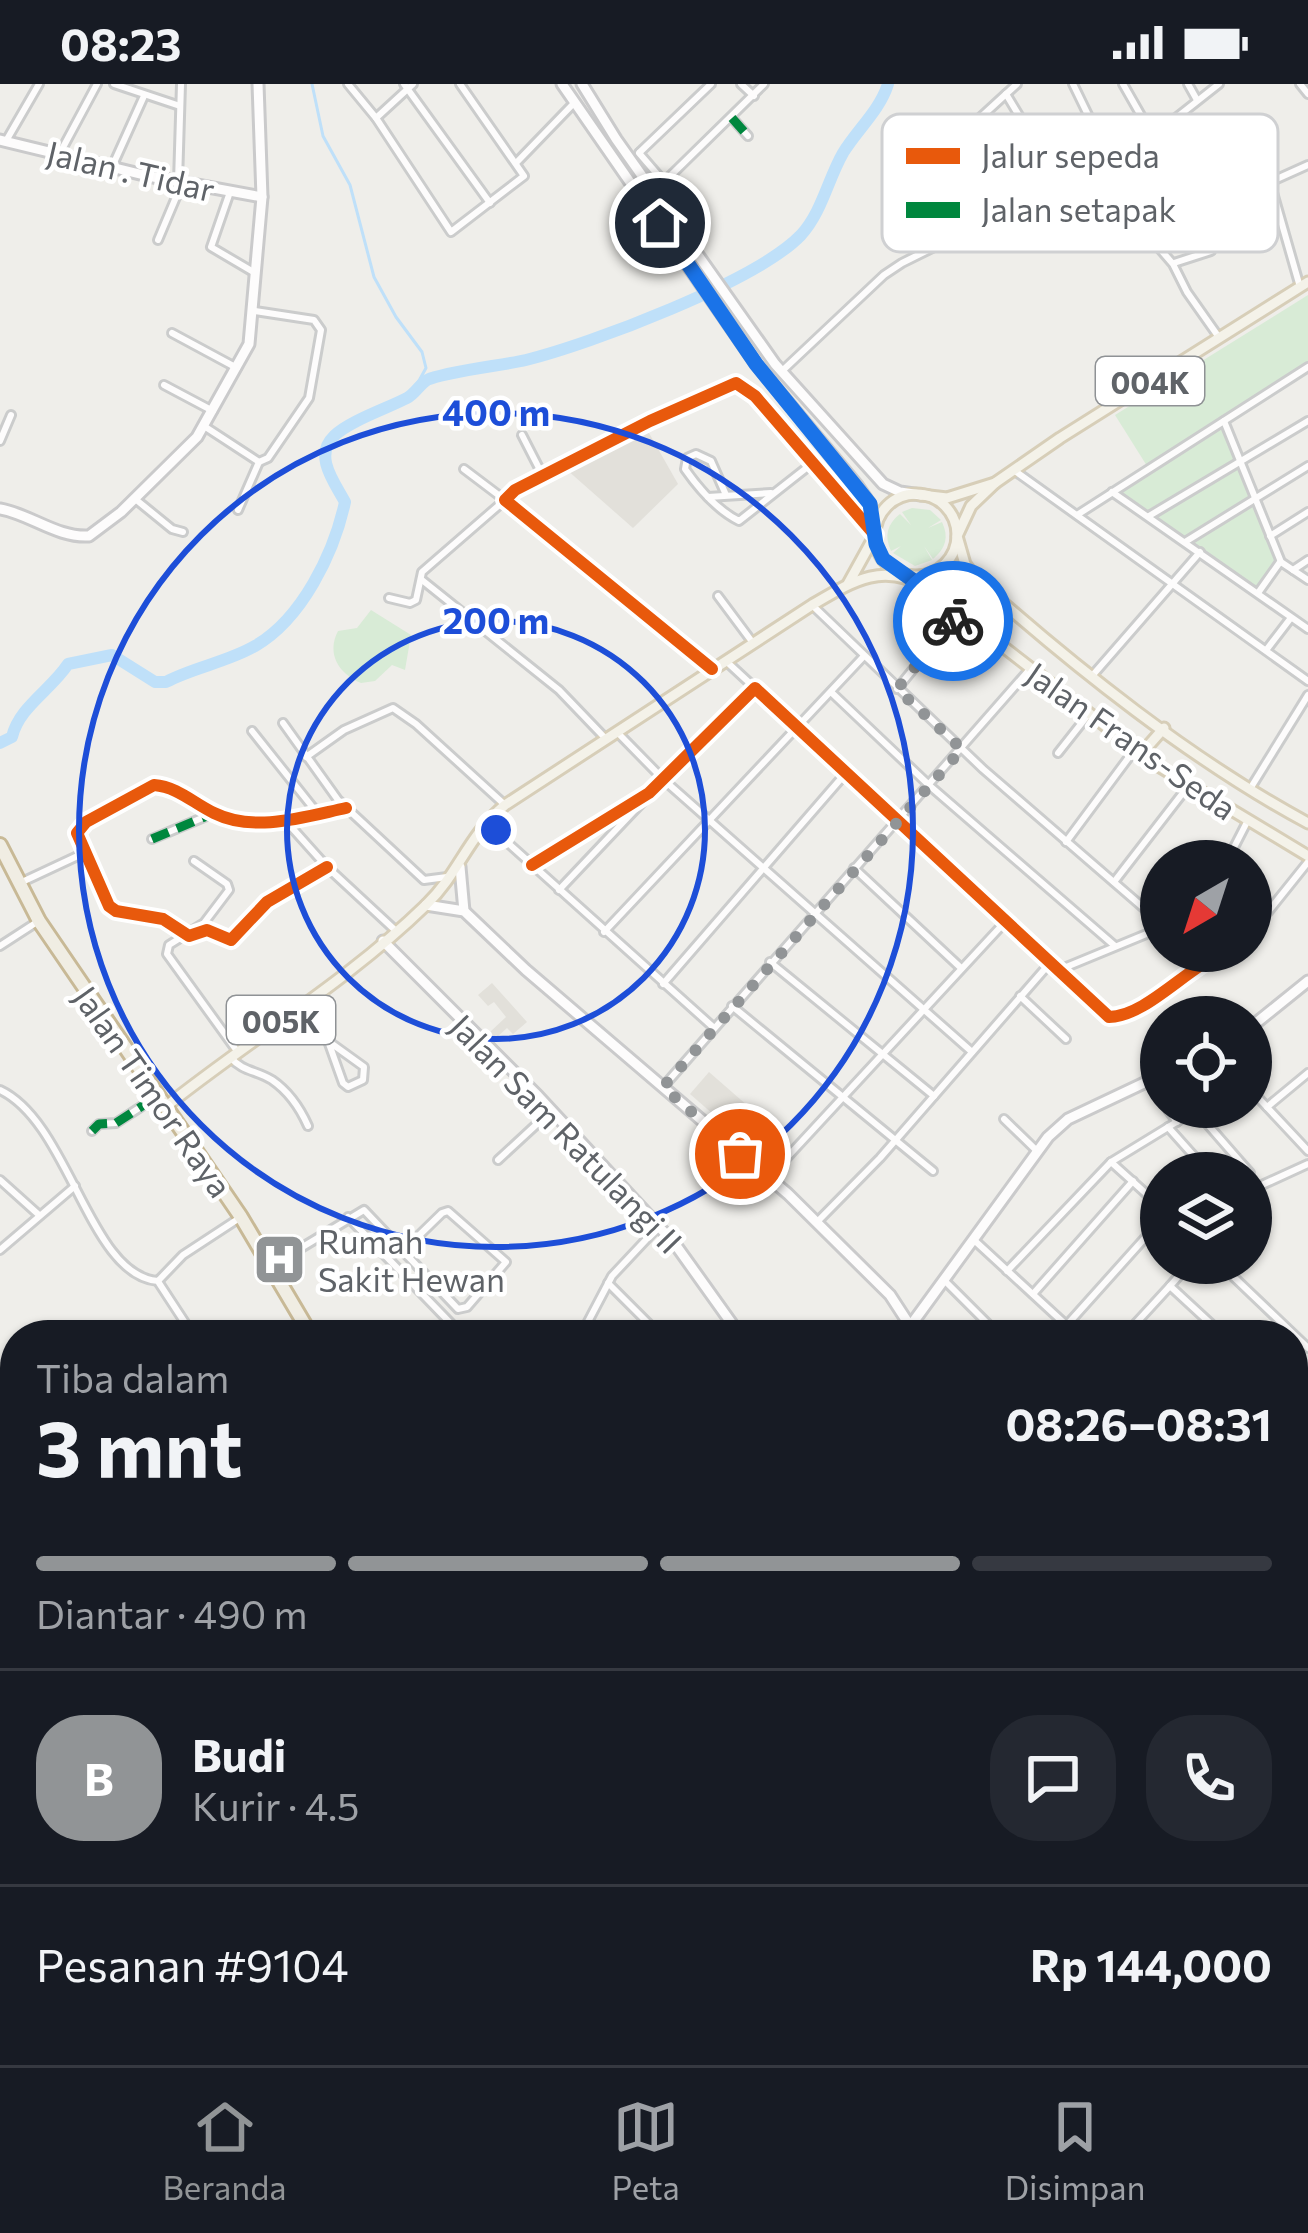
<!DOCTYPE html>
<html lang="id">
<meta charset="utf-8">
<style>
:root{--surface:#171b24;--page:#242831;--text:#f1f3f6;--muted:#9ea1a6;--line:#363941;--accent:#919496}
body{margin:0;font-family:Commissioner,sans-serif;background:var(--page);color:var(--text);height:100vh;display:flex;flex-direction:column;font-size:45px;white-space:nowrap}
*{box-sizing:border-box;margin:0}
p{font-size:39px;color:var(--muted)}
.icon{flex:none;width:66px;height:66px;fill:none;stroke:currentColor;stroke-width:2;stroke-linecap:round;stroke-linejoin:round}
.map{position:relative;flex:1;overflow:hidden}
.panel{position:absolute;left:0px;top:1236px;width:1308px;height:747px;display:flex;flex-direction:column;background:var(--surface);border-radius:48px 48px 0 0;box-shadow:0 3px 9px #0004}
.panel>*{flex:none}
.needle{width:78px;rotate:219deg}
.buttons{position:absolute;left:1140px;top:756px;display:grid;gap:24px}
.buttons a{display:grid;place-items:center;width:132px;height:132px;border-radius:50%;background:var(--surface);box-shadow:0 3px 9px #0004;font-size:60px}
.pin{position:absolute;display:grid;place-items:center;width:102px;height:102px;color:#fff;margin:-51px;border:6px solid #fff;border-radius:50%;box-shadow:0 3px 12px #0007}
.courier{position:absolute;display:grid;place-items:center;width:120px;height:120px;margin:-60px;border:9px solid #1a73e8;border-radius:50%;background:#fff;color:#222;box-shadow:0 3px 15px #0007}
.overview em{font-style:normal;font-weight:700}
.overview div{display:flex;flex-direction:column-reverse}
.overview{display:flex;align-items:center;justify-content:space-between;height:204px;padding:0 36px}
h1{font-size:78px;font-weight:700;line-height:90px}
.bar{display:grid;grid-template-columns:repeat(4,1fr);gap:18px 12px;align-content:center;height:144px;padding:0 36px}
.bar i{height:15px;border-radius:9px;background:var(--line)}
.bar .current{background:var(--accent)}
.bar p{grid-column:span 4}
.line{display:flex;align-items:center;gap:30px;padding:0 36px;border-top:3px solid var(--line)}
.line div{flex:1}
.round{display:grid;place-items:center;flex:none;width:126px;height:126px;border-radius:48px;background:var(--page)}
.status{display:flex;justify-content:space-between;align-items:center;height:84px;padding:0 60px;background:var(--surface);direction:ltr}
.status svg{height:33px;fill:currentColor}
.dock{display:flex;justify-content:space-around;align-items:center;height:168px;border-top:3px solid var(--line);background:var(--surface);font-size:33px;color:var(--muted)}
.dock a{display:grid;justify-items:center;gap:6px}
.dock .current{color:var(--accent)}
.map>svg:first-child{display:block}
.education{fill:#e2e0da}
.green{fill:#d8ebd6}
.water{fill:#bfe0f9}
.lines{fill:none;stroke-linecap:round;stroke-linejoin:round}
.stream{stroke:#bfe0f9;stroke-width:3}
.river{stroke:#bfe0f9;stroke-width:12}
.street-casing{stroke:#cbcccc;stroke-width:12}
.secondary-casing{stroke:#cacacb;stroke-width:15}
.primary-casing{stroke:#d7ceb8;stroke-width:15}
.highway-casing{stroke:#c8b996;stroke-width:18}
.street{stroke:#fdfcfc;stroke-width:6}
.secondary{stroke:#fdfcfc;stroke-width:9}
.primary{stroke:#f4f2e9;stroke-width:9}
.highway{stroke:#f0ede3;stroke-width:12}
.quiet{stroke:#00873e;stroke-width:9;stroke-dasharray:18 9;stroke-linecap:butt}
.cycleway-casing{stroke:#fff;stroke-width:20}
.cycleway{stroke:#e8590c;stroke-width:12}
.done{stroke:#919496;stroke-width:12;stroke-dasharray:0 21.6}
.route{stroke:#1a73e8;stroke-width:15}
.ring{fill:none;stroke:#1d4ed8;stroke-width:6}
.labels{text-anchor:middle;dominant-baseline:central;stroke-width:9;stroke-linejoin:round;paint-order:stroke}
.shield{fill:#fff;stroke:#8f9295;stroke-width:3}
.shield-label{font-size:30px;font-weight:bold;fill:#5f6368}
.street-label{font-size:33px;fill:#5f6368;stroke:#fff}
.poi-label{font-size:33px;fill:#5f6368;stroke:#fff;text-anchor:start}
.key{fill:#fff;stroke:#cfd0d2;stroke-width:3}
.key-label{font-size:33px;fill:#5f6368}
.centre{fill:#1d4ed8;stroke:#fff;stroke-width:6}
.ring-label{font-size:36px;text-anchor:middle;font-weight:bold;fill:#1d4ed8;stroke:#fff;stroke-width:9;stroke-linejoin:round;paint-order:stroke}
</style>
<div class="status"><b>08:23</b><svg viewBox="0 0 49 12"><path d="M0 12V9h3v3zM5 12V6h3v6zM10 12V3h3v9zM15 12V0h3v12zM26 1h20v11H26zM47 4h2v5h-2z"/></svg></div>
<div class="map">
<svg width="1308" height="1981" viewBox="0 0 1308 1981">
<rect width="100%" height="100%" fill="#efeeea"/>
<g class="education">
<path d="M645,342l33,58 -45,44 -67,-59z"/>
<path d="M492,899l35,39 -14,12 -6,-6 -11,10 -6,-6 16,-15 -12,-15 -6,4 -10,-11z"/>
<path d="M709,988l63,55 -18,23 -64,-56z"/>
</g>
<g class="green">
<path d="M1308,211v70l-161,101 -32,-51z"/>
<path d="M1222,341l56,136 -22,27 -137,-97z"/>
<path d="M912,424l18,2 11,10 -13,8 14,-6c7,15 4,26 -9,37l-9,-13 8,14 -17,6 -22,-13 8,-7 -10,5c-7,-15 -4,-27 9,-37l11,11 -9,-13z"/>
<path d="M371,526l40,25 -6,35 -13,-5 -17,16 -14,2c-22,-9 -35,-29 -23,-52l19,-3z"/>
<path d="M1304,1600l4,5v60l-10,9 -5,-6v-59z"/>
</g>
<path class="water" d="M0,1411l15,24v533h237l-1,13h-251z"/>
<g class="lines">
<path class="stream" d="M312,0l11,52 27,49 24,92 22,40 26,35 4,16 -16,29"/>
<path class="river" d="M0,659l12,-6c7,-30 39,-47 56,-73l44,-9 43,27h11c28,-15 62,-20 89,-36 47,-27 79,-93 90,-144 -10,-19 -32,-46 -11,-66 15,-15 54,-28 73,-38 8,-4 13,-14 20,-18 16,-8 78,-15 99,-20 65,-16 231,-79 275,-125 21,-23 27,-56 42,-82 14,-23 37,-43 45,-69"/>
<defs>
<g id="street">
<path d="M114,0l66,22"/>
<path d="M348,0l28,34 75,114 73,-56 -64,-92"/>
<path d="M404,0l86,119"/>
<path d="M741,0l13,12"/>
<path d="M1073,0l52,107 18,24 -2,12 32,37 14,28 31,44"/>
<path d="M1123,0l28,49"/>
<path d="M1188,0l9,16"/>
<path d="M1300,0l8,10"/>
<path d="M1006,10l11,-10"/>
<path d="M376,34l37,-34"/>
<path d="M732,34l16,18"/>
<path d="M1167,41l32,60 71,-3 30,105"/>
<path d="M965,46l30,35 26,41"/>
<path d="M6,57l33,-57"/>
<path d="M640,68l71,-68"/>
<path d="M60,69l37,-69"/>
<path d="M639,69l25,29 100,-98"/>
<path d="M517,78l58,-60"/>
<path d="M112,83l32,-71"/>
<path d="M178,98l3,-98"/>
<path d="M1270,98l38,-17"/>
<path d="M230,108l-19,55 44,26"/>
<path d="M1143,131l12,-16 44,-14 19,42 -14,6 7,18 -37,12"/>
<path d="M978,141l-45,-64 73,-67 55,91"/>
<path d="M158,156l24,-57"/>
<path d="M255,227l59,9 7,10 -12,68 -41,60 -9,4"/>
<path d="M172,249l65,35"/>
<path d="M781,288l103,-97 18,-12 173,-86 92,-52 52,-41"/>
<path d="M164,301l49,26"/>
<path d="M1224,337l57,141 27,18"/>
<path d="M204,342l55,36 -21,48"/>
<path d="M522,351l21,41"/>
<path d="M0,357l11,-26"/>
<path d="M1015,387l293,210"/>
<path d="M1112,408l196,137"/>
<path d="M726,411l-15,-34 -15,-7 -9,4 -2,11c14,20 32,41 54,52l75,-59"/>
<path d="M708,413l63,-4"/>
<path d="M134,414l38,31 11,3"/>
<path d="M1077,431l231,-148"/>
<path d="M1149,432l159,-95"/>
<path d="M1270,452l38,-24"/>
<path d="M1185,458l123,-76"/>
<path d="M1293,486l15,-10"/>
<path d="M422,496l137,110 46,48"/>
<path d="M1258,509l22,-31"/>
<path d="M718,512l35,47"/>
<path d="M389,514l21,5 6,-3 6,-28 83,-72 -41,-31"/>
<path d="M812,521l171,164 178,154"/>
<path d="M1267,565l23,-30"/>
<path d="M727,578l28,26"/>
<path d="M711,585l-206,-169 10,-10 135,-69 86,-38 19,13 118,136"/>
<path d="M1092,592l108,-124"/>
<path d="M897,605l62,-76"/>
<path d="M831,608l99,94 185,160"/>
<path d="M283,639l55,77 86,80 23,-3"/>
<path d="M252,647l66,83"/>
<path d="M617,648l48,49 307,271"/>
<path d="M1058,669l30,-38"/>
<path d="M306,673l38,-27 49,-22 23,16 89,81"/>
<path d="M1250,705l58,-94"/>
<path d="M285,736l42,47 69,64"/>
<path d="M488,741l225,202"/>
<path d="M152,755l62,-26"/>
<path d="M1066,758l69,-93"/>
<path d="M194,777l33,23 2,6 -25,33 -35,22 -2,9 70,97"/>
<path d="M1227,777l20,-39"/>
<path d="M532,781l117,-72 106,-105 354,329c39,-1 80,-53 119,-66"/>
<path d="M327,783l-60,35 -36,38 -24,-10 -18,6 -26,-17 -47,-8 -7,-5 -32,-73 9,-11 68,-37c24,2 39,18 60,28 40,20 90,4 132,-5"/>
<path d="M854,784l107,100"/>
<path d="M22,798l62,-29"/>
<path d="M1114,798l75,-97"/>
<path d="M559,806l89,-94"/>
<path d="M604,848l260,-276"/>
<path d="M1251,849l57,-71"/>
<path d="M0,862l37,-24"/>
<path d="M770,878l164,134"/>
<path d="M1059,886l102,-42"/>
<path d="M663,900l182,-210"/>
<path d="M1020,912l46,43"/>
<path d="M732,922l201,165"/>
<path d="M297,925l31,32 36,26 -1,13 -15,7 -5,-4 -15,-42"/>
<path d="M230,973c13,15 26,13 42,23 16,11 28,28 36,46"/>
<path d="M1150,998l11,17"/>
<path d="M663,1003l367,-418"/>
<path d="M0,1006c70,33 89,186 158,191l25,-26 58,-38"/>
<path d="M1251,1006l57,61"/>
<path d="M1166,1023l11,15"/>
<path d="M1267,1023l41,-34"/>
<path d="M1196,1027l54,62"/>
<path d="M1004,1035l33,32"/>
<path d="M1168,1043l41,46"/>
<path d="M92,1047l7,-7 17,-1 40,-26"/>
<path d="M498,1076l53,-49"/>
<path d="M1111,1078l50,45"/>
<path d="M768,1094l237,-256"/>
<path d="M0,1096l39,35"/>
<path d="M1251,1106l57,-26"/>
<path d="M348,1133l114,118"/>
<path d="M818,1137l62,-63 170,-195"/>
<path d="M974,1156l103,95"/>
<path d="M0,1166l75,-64"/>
<path d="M1219,1179l89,85"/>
<path d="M271,1182l93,-56 94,99 9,-2 39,-45 -58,-51 -6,2 -39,38"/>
<path d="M1007,1187l104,-109 90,-55"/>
<path d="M945,1197l54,54"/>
<path d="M159,1199l34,52"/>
<path d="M608,1199l52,52"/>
<path d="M1170,1202l20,-23"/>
<path d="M1033,1210l100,-113"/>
<path d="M1138,1238l14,13"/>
<path d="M1066,1242l95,-106"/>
<path d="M581,1251l31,-59 46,-49"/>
<path d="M1125,1251l45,-49 53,49"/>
<path d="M1293,1307l15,-17"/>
<path d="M1293,1380l15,10"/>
<path d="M1293,1457l15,8"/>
<path d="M1293,1474l15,22"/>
<path d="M1293,1578l15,19"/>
<path d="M1293,1886l15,9"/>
<path d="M1293,1967l15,-16"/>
<path d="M991,1968l6,13"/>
<path d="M1041,1968l11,13"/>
<path d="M1205,1968l14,13"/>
<path d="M296,1981l2,-13"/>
<path d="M648,1981l11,-13"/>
<path d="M767,1981l14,-12 15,-1"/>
<path d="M1073,1981l16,-13"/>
<path d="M1166,1981l16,-13"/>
<path d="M1208,1981l7,-13"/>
<path d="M1279,1981l13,-13"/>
</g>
<g id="secondary">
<path d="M562,0l194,280 101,121 13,19 5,31"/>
<path d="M582,0l34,55 159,225 108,120 17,8 21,3"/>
<path d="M0,56l148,36 114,21"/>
<path d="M0,425c30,5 57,29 89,27l32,-24 76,-75 52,-93 13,-147 -4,-113"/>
<path d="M460,783l4,44"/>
<path d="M426,821l38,6 62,59 262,224 102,101 26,40"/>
<path d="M383,857l155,155 137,148 65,91"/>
<path d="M1251,943l57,-46"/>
<path d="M911,1241l137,-188 20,-18 93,-44"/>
<path d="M1293,1745l15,14"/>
<path d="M1293,1959l15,16"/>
</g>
<g id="primary">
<path d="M995,399l-24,23 -14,30 8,28 12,16c96,86 217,182 331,243"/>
<circle cx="916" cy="451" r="41"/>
<path d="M921,411l26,3 48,-15 65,-45 248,-156"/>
<path d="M848,500l26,-47"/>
<path d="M1141,670l23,-26"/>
<path d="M164,1024c86,-69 183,-126 262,-203 34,-33 41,-68 79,-100l307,-200c41,-24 70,-43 114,-18l226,175 156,94"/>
</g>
<g id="highway">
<path d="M0,761l39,76 202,296 70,118"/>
<path d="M598,1968l13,13"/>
</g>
</defs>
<use href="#street" class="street-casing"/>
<use href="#secondary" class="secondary-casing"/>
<use href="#primary" class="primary-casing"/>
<use href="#highway" class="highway-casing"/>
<use href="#street" class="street"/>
<use href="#secondary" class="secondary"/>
<use href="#primary" class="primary"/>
<use href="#highway" class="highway"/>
<g class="quiet">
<path d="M732,34l16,18"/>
<path d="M152,755l62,-26"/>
<path d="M92,1047l7,-7 17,-1 40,-26"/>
<path d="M774,1248l3,3"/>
</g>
<defs>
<g id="cycleway">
<path d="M712,585l-207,-169 10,-10 135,-69 86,-38 19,13 120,139"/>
<path d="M532,781l117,-72 106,-105 354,329c39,-1 80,-53 119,-66"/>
<path d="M327,783l-60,35 -36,38 -24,-10 -18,6 -26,-17 -47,-8 -7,-5 -32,-73 9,-11 68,-37c24,2 39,18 60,28 40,20 90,4 132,-5"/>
</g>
</defs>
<use href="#cycleway" class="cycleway-casing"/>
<use href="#cycleway" class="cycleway"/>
</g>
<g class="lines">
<path class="done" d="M740,1070l-77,-67 299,-338 -65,-60 56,-68"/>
<path class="route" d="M660,139l96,141 114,140 6,40 7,15 76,54 -6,8"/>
</g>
<g class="ring">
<circle cx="496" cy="746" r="209"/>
<circle cx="496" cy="746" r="417"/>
</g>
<defs>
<symbol id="hospital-square" viewBox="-11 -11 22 22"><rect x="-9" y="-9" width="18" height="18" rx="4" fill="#919496" stroke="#fff"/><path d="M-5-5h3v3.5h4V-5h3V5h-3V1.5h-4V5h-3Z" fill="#fff"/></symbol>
</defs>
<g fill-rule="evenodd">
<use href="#hospital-square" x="250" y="1146" width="59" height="59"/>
</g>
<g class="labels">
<g class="shield">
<rect x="1096" y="273" width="108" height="48" rx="9"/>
<rect x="227" y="912" width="108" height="48" rx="9"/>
</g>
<g class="shield-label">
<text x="1150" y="297">004K</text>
<text x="281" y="936">005K</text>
</g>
<g class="street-label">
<text transform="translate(131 86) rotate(13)">Jalan . Tidar</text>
<text transform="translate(1132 656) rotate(35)">Jalan Frans-Seda</text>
<text transform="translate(154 1007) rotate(55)">Jalan Timor Raya</text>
<text transform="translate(567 1049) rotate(46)">Jalan Sam Ratulangi II</text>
</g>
<g class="poi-label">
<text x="318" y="1156">Rumah<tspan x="318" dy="38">Sakit Hewan</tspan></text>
</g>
</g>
<rect x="882" y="30" width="396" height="138" rx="18" class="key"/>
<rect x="906" y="64" width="54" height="16" fill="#e8590c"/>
<rect x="906" y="118" width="54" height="16" fill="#00873e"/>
<g class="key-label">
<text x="981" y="84">Jalur sepeda</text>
<text x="981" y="138">Jalan setapak</text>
</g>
<circle cx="496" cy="746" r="18" class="centre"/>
<g class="ring-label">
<text x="496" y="342">400 m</text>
<text x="496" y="550">200 m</text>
</g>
</svg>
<div class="buttons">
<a><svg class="needle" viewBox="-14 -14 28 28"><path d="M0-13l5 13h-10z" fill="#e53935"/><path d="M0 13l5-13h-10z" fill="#9ea1a6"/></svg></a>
<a><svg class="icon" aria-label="locate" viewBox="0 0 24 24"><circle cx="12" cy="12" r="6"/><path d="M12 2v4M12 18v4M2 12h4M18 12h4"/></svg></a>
<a><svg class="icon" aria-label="layers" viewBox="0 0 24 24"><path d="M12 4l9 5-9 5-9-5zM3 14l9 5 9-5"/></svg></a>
</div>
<div class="pin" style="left:740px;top:1070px;background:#ea580c"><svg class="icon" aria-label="bag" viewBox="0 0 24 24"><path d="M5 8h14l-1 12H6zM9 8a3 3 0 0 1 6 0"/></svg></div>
<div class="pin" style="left:660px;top:139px;background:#1f2937"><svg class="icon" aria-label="home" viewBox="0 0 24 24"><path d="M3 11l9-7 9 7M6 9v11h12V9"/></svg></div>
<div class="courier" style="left:953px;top:537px"><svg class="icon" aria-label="bike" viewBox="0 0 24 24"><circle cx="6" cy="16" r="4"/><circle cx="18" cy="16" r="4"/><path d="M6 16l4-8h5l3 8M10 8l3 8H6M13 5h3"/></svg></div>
<section class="panel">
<div class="overview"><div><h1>3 mnt</h1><p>Tiba dalam</p></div><em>08:26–08:31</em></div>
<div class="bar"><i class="current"></i><i class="current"></i><i class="current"></i><i></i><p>Diantar · 490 m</p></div>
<div class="line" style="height:216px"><b class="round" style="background:var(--accent);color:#fff">B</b><div><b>Budi</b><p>Kurir · 4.5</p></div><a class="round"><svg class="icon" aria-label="chat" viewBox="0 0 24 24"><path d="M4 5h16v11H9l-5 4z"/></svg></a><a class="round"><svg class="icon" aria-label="phone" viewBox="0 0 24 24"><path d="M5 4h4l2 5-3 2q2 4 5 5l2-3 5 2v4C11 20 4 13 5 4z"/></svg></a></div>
<div class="line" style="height:156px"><div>Pesanan #9104</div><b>Rp 144,000</b></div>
</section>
</div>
<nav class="dock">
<a class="current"><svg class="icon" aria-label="home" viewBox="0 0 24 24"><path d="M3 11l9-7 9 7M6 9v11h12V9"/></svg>Beranda</a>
<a><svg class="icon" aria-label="map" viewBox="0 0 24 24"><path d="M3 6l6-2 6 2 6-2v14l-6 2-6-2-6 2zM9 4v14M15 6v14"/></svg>Peta</a>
<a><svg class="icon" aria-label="saved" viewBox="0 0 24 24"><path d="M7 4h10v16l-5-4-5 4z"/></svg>Disimpan</a>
</nav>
